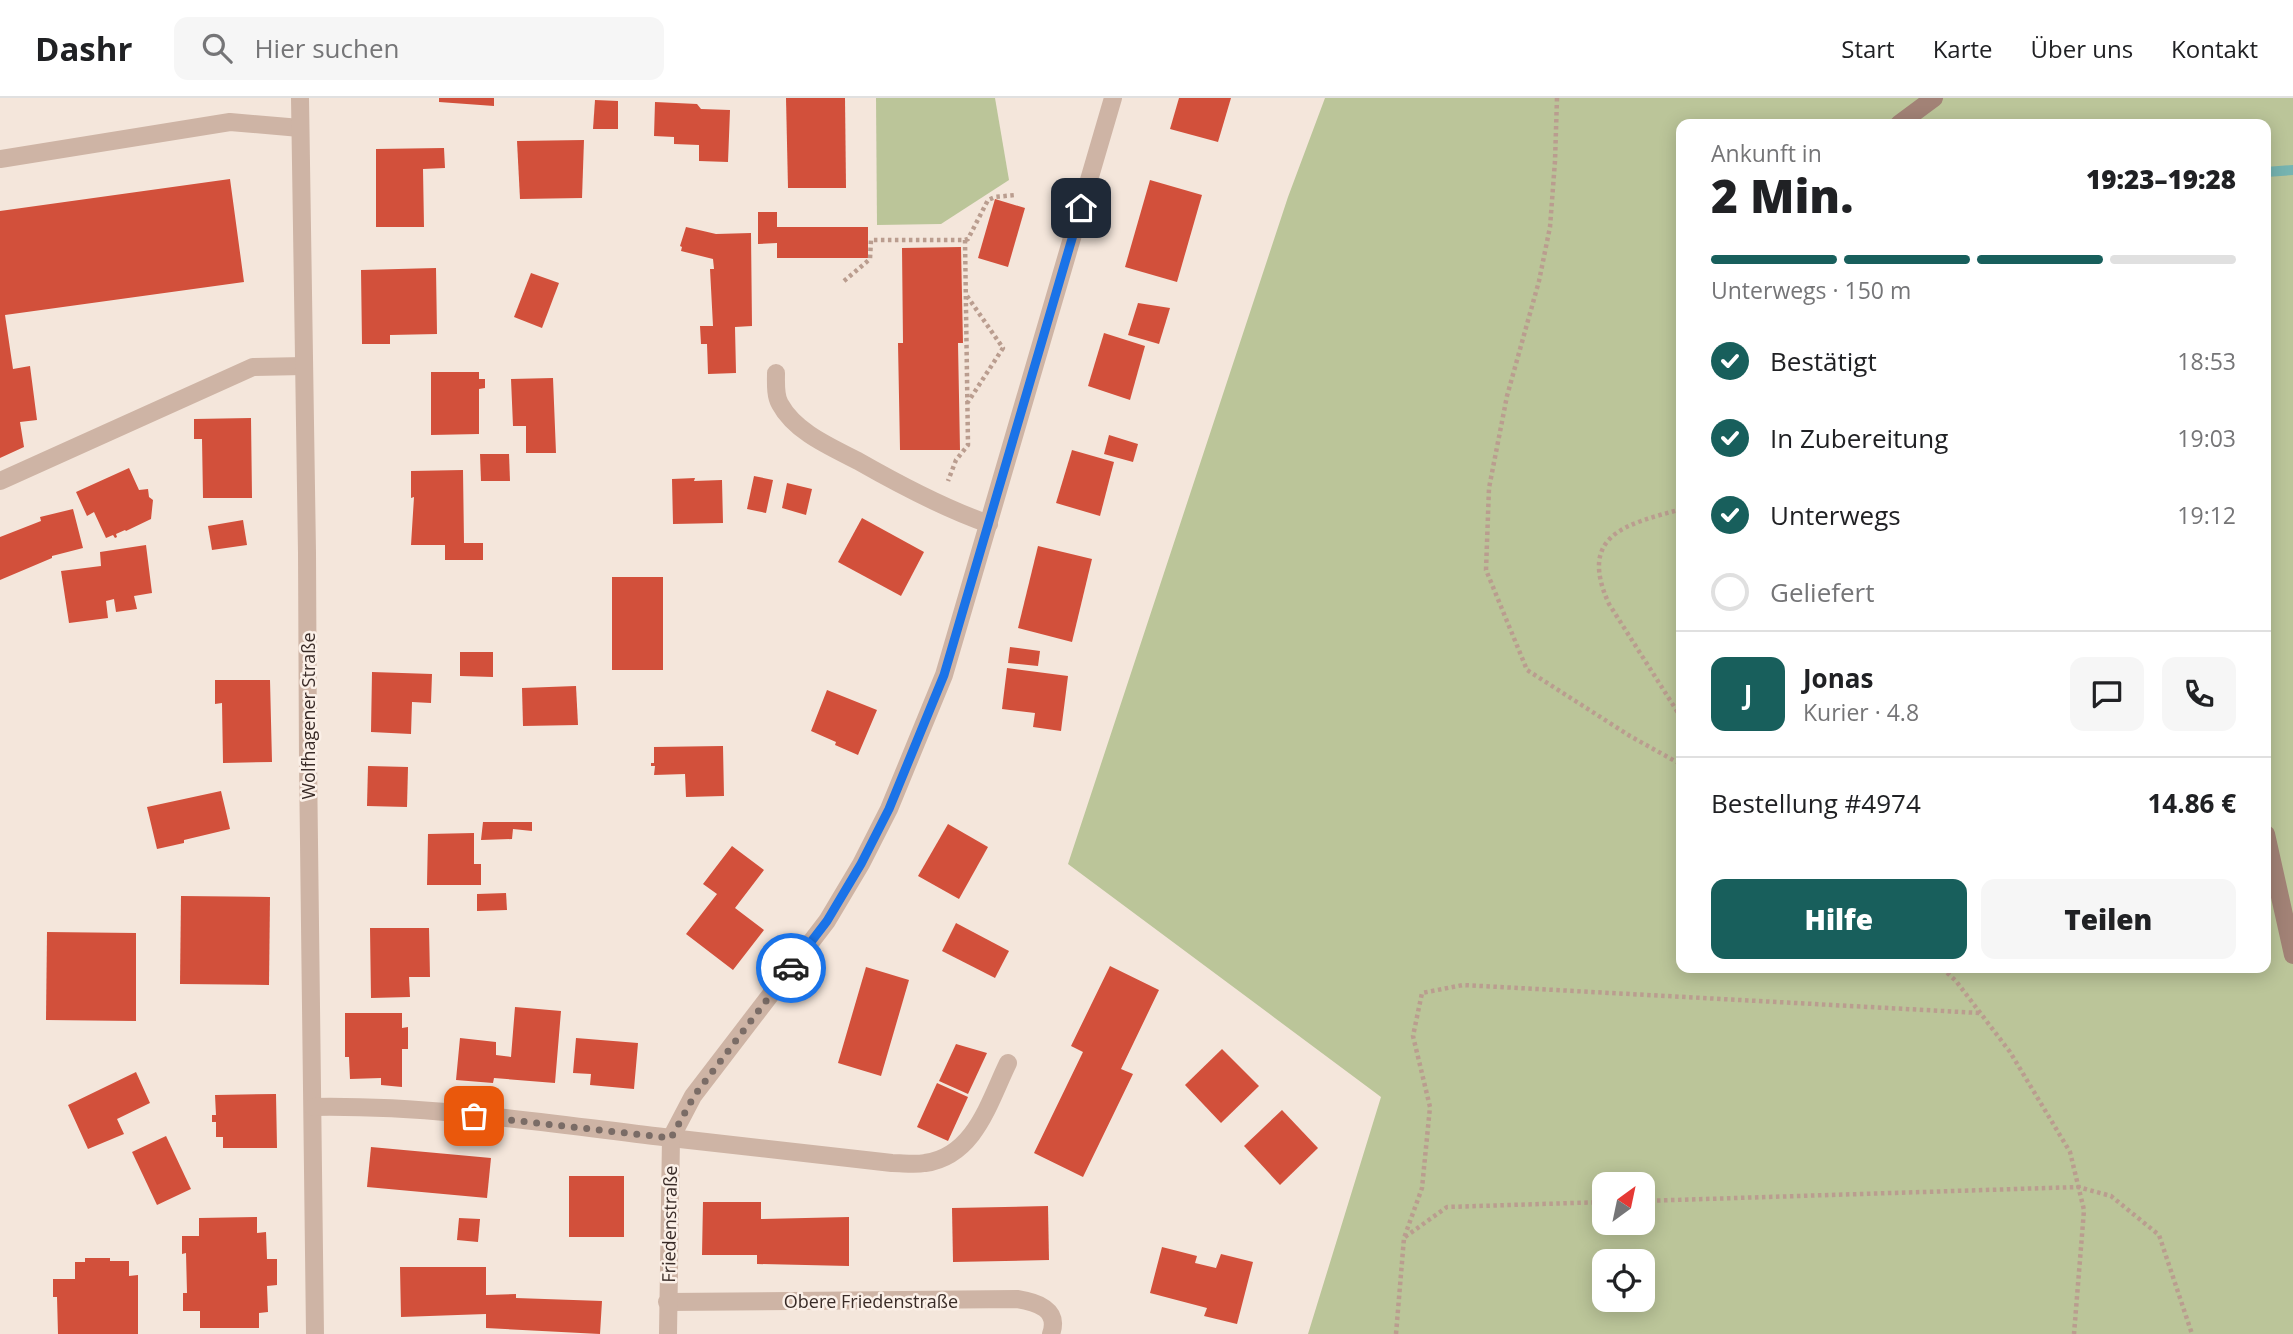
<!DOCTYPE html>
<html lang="de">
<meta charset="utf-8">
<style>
:root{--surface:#fff;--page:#f6f6f6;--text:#202124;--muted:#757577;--line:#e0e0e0;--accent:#185f5c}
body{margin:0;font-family:"Open Sans",sans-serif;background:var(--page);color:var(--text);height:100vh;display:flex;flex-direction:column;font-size:26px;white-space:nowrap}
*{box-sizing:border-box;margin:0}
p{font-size:23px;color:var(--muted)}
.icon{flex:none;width:38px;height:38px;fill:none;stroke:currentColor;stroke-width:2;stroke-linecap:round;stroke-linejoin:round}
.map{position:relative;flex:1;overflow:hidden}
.drawer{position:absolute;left:1676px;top:21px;width:595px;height:854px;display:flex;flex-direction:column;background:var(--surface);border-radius:14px;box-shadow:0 4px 18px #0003}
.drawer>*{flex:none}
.needle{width:46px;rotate:33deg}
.controls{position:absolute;left:1592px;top:1074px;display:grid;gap:14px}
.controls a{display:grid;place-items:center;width:63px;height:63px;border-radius:14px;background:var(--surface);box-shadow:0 4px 18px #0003;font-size:35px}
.pin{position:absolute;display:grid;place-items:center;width:60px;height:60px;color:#fff;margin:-30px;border-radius:14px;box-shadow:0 4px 10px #0006}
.courier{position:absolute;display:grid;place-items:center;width:70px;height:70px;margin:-35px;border:5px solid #1a73e8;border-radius:50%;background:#fff;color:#222;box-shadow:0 2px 9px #0007}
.headline em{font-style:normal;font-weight:800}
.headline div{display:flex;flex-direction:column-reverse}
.headline{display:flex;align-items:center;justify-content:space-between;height:119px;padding:0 35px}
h1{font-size:46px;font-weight:800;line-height:52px}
.bar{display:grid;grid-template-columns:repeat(4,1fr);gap:10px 7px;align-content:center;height:84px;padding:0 35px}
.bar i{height:9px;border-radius:5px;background:var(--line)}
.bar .active{background:var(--accent)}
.bar p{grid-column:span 4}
.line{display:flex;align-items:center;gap:18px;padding:0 35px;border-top:2px solid var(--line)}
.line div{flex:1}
.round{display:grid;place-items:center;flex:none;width:74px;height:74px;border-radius:14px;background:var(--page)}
ol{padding:0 35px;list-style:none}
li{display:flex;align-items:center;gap:21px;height:77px}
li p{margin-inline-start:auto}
li .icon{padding:7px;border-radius:50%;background:var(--accent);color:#fff;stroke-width:4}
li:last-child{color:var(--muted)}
li i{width:38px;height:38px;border:4px solid var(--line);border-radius:50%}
.button{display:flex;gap:14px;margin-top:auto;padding:14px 35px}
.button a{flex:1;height:80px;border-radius:14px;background:var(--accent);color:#fff;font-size:28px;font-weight:800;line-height:80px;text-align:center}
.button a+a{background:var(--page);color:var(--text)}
header{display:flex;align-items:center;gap:42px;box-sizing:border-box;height:98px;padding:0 35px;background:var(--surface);border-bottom:2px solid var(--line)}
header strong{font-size:33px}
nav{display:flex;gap:38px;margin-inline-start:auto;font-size:24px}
.search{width:490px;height:63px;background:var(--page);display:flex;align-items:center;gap:18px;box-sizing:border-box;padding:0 24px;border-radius:14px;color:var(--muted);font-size:26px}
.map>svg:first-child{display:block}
.green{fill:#bbc599;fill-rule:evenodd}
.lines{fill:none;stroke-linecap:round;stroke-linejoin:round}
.stream{stroke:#76b4b1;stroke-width:10}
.building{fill:#d2503b}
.path{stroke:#ba9d8f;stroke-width:4.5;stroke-dasharray:3.5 3.5;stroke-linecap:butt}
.lane{stroke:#ceb4a5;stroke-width:18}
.street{stroke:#ceb4a5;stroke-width:18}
.secondary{stroke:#a28276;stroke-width:18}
.done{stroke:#7a6c66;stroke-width:7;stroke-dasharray:0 12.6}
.route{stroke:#1a73e8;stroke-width:9}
.labels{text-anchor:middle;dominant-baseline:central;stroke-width:5;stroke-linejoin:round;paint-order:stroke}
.street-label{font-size:18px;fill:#392b27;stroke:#fbf0e8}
</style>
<header>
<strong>Dashr</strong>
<div class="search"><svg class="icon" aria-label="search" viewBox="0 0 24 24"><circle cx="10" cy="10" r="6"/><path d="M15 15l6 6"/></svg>Hier suchen</div>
<nav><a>Start</a><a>Karte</a><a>Über uns</a><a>Kontakt</a></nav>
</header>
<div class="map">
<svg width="2293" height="1236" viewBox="0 0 2293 1236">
<rect width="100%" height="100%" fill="#f4e6db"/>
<g class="green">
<path d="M876,0h119l14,82 -68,44 -64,1z"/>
<path d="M1325,0h968v1236h-985l73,-237 -313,-233 220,-667zM1682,26h584v844h-584zM1605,1087h38v38h-38zM1605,1164h38v38h-38z"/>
</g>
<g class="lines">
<path class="stream" d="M2266,74l27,-2"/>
</g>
<g class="building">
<path d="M439,0h55v8l-55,-4z"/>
<path d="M786,0h59l1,90h-58z"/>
<path d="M1179,0h52l-13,44 -48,-13z"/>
<path d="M595,2l23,1v28h-25z"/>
<path d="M655,4l42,2 4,5 29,1 -2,52 -29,-1v-16l-25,-1v-7l-20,-1z"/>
<path d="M584,42l-2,58 -62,1 -3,-58z"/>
<path d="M444,50l1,20 -22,1 1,58h-48v-78z"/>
<path d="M230,81l14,103 -239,33 8,54 17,-3 7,54 -17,2 4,25 -24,11v-247z"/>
<path d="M1150,82l52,15 -25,87 -52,-15z"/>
<path d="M995,101l30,9 -17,59 -30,-9z"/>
<path d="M758,114h19v15h91v31h-91v-15l-19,1z"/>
<path d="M686,129l30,7 35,-1 1,93 -17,1 1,46 -28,1 -1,-30h-6l-1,-18h13l-3,-57h4l-1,-10 -32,-8 1,-4 -2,-1z"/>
<path d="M961,149l2,96h-5l2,107h-60l-2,-107h5l-1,-95z"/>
<path d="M436,170l1,66 -47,1v9h-28l-1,-74z"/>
<path d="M531,175l28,10 -17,45 -28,-11z"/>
<path d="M1138,205l32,5 -11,36 -31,-9z"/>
<path d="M1104,235l41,13 -15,54 -42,-14z"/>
<path d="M431,274h48v7h6v9l-6,1v45l-48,1z"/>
<path d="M553,280l3,75h-30v-27h-13l-2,-47z"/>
<path d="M251,320l1,80h-49l-1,-59h-8v-20z"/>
<path d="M1109,337l29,9 -5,18 -29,-8z"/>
<path d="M1072,352l42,12 -14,54 -44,-13z"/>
<path d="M480,356h29l1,27h-29z"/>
<path d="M129,370l10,22 9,-1 1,8 4,3 -2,19 -25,12 -1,-1 -9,4 1,3 -2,1 -2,-3 -7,3 -12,-26 -7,4 -11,-24z"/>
<path d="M463,372l1,73h19v17h-38v-15h-34l3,-48 -3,1v-27z"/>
<path d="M754,378l19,4 -7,33 -19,-4z"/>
<path d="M695,380l-1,3 28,-1 1,43 -50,1 -1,-45z"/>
<path d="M787,385l25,6 -6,26 -24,-7z"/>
<path d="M73,411l10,39 -31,8v2l-52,22v-43l41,-16 -1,-4z"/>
<path d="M862,420l62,34 -23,44 -63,-34z"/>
<path d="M243,422l4,25 -35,5 -4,-24z"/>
<path d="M146,447l6,48 -18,3 3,13 -21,3 -2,-13 -8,2 2,17 -39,5 -8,-52 40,-5 -1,-14z"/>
<path d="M1038,448l54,13 -20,83 -54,-14z"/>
<rect x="612" y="479" width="51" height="93"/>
<path d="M1010,549l30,4 -2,15 -30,-3z"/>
<path d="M460,554h33v25l-33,-1z"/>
<path d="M1007,570l61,8 -7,55 -28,-4 2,-14 -33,-4z"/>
<path d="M372,574l60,2 -1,29 -19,-1 -1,32 -40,-2z"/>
<path d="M215,582h55l2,82 -49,1 -1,-60 -7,1z"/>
<path d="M576,588l2,39 -55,1 -1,-38z"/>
<path d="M827,592l50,20 -19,45 -23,-10 1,-3 -25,-11z"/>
<path d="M723,648l1,50 -38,1 -1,-23 -31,1 1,-9h-4v-3h3v-16z"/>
<path d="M368,668l40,1 -1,40 -40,-1z"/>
<path d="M221,693l9,38 -46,11v3l-27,6 -10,-42z"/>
<path d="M483,724h49v9l-19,-2 -1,10 -31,1z"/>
<path d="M948,726l40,23 -29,52 -41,-23z"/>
<path d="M474,735v31h7v21h-54l1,-51z"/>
<path d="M732,748l32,24 -29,38 29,22 -31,40 -47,-36 31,-40 -14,-10z"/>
<path d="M506,795l1,17 -30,1v-17z"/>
<path d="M181,798l89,1 -1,88 -89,-1z"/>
<path d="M956,825l53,28 -14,27 -53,-27z"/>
<path d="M370,830h59l1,49h-21l1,20 -39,1z"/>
<path d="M47,834l89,1v88l-90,-1z"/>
<path d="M1110,868l49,24 -38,79 12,5 -50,103 -49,-24 49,-101 -12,-6z"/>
<path d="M866,869l43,13 -28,96 -43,-13z"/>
<path d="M515,909l46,4 -6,72 -61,-5 -1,5 -37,-3 4,-42 36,4v13l15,2z"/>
<path d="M345,915h57v15l6,-1v22h-6v38l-21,-2v-7l-31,1 -1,-22h-4z"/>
<path d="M576,940l62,5 -4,46 -44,-4 1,-11 -18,-1z"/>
<path d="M956,946l31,9 -19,41 -29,-13z"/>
<path d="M1222,951l37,37 -38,37 -36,-38z"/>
<path d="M136,974l14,31 -33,16 7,15 -36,15 -20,-44z"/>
<path d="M937,985l31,14 -20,44 -31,-14z"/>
<path d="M276,996l1,54h-54v-11h-7v-15h-4v-7h4l-1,-20z"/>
<path d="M1282,1012l36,38 -38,37 -36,-39z"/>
<path d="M166,1038l25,53 -34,16 -25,-53z"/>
<path d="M371,1049l120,11 -4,40 -120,-11z"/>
<rect x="569" y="1078" width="55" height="61"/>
<path d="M703,1104h58v17l88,-2v49l-92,-2v-9h-55z"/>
<path d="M1048,1108l1,54 -96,2 -1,-54z"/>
<path d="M257,1119v16l9,-1 1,27h10v26l-10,1 1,26 -9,1v15h-59v-17h-17v-18h4l-1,-40 -4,1v-18h17v-18z"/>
<path d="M459,1120l21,1 -2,23 -21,-2z"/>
<path d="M1162,1149l35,9 -2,7 21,5 5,-14 32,8 -16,62 -33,-8 3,-8 -57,-15z"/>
<path d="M85,1160h25v3h19v15l9,-1v59h-80l-1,-37h-4v-18h22v-17h10z"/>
<path d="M400,1169h86v28l30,-1v4l86,3 -2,33 -114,-6v-14l-85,3z"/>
</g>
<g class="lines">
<g class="path">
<path d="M1557,0l-2,63 -5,66 -11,54 -32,115 -18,92 -3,82 41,100 103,66 52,29"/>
<path d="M965,142l3,-1 20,-39 7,-3 20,-2"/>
<path d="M844,183l26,-22 1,-19h94l3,205 -12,15 -8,21"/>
<path d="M967,198l36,52 -35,54"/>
<path d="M1682,411c-55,15 -105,25 -73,95l73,115"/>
<path d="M1942,870l14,13 54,71 60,100 14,58 -10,124"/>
<path d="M1643,1103l435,-14 33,9 48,39 33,99"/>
<path d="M1405,1139l42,-30 158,-5"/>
<path d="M1396,1236l8,-96 18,-50 8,-81 -17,-71 9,-43 41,-8 517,28"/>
</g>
<g class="lane">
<path d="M0,61l230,-37 70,6"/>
<path d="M776,275c0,9 -1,23 4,31 15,28 51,43 78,57 42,24 85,47 131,63"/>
<path d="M0,383l253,-114 51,-1"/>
<path d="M671,1040l221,25c11,0 22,2 33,0 50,-7 64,-61 83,-100"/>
</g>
<g class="street">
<path d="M300,0l7,455 1,208 7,573"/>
<path d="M313,1009c119,-2 240,17 358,31"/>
<path d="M667,1204l350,-3c19,3 43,10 34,35"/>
<path d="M668,1236l3,-196 22,-42 134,-175 34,-57 28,-55 55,-134 169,-577"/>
</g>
<g class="secondary">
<path d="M1899,26l35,-26"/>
<path d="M2266,736l27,121"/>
</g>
</g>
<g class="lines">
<path class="done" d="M474,1018l197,22 23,-42 97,-128"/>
<path class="route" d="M791,870l36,-47 34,-57 28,-55 55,-134 137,-467"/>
</g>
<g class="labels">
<g class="street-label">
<text transform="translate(308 618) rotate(-90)">Wolfhagener Straße</text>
<text transform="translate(669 1126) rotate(-89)">Friedenstraße</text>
<text x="871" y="1203">Obere Friedenstraße</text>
</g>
</g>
</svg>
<div class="controls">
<a><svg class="needle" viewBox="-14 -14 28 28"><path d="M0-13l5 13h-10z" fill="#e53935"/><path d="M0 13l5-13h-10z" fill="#757577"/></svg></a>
<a><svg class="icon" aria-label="locate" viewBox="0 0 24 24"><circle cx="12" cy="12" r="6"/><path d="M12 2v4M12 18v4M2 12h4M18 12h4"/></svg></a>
</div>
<div class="pin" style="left:474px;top:1018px;background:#ea580c"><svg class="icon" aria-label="bag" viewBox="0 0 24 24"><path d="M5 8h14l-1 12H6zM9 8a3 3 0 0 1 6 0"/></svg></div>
<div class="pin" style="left:1081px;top:110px;background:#1f2937"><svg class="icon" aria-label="home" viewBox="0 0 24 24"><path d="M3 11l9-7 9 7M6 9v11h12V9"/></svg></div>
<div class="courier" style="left:791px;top:870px"><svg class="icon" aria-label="car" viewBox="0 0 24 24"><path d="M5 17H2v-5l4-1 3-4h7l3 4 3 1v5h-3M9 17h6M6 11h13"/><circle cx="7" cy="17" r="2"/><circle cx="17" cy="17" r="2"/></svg></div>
<section class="drawer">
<div class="headline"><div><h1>2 Min.</h1><p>Ankunft in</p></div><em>19:23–19:28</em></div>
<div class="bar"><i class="active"></i><i class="active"></i><i class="active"></i><i></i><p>Unterwegs · 150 m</p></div>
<ol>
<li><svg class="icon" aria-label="check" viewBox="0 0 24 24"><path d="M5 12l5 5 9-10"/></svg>Bestätigt<p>18:53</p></li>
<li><svg class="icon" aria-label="check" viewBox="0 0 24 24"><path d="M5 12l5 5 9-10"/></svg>In Zubereitung<p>19:03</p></li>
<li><svg class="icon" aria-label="check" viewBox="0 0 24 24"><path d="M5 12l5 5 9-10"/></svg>Unterwegs<p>19:12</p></li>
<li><i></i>Geliefert</li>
</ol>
<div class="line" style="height:126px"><b class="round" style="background:var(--accent);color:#fff">J</b><div><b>Jonas</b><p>Kurier · 4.8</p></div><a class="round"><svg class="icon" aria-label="chat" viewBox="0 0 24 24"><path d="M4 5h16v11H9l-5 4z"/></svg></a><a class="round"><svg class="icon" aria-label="phone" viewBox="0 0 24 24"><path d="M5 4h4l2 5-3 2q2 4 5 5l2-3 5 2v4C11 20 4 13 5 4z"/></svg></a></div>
<div class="line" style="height:91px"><div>Bestellung #4974</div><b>14.86 €</b></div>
<div class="button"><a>Hilfe</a><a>Teilen</a></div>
</section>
</div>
